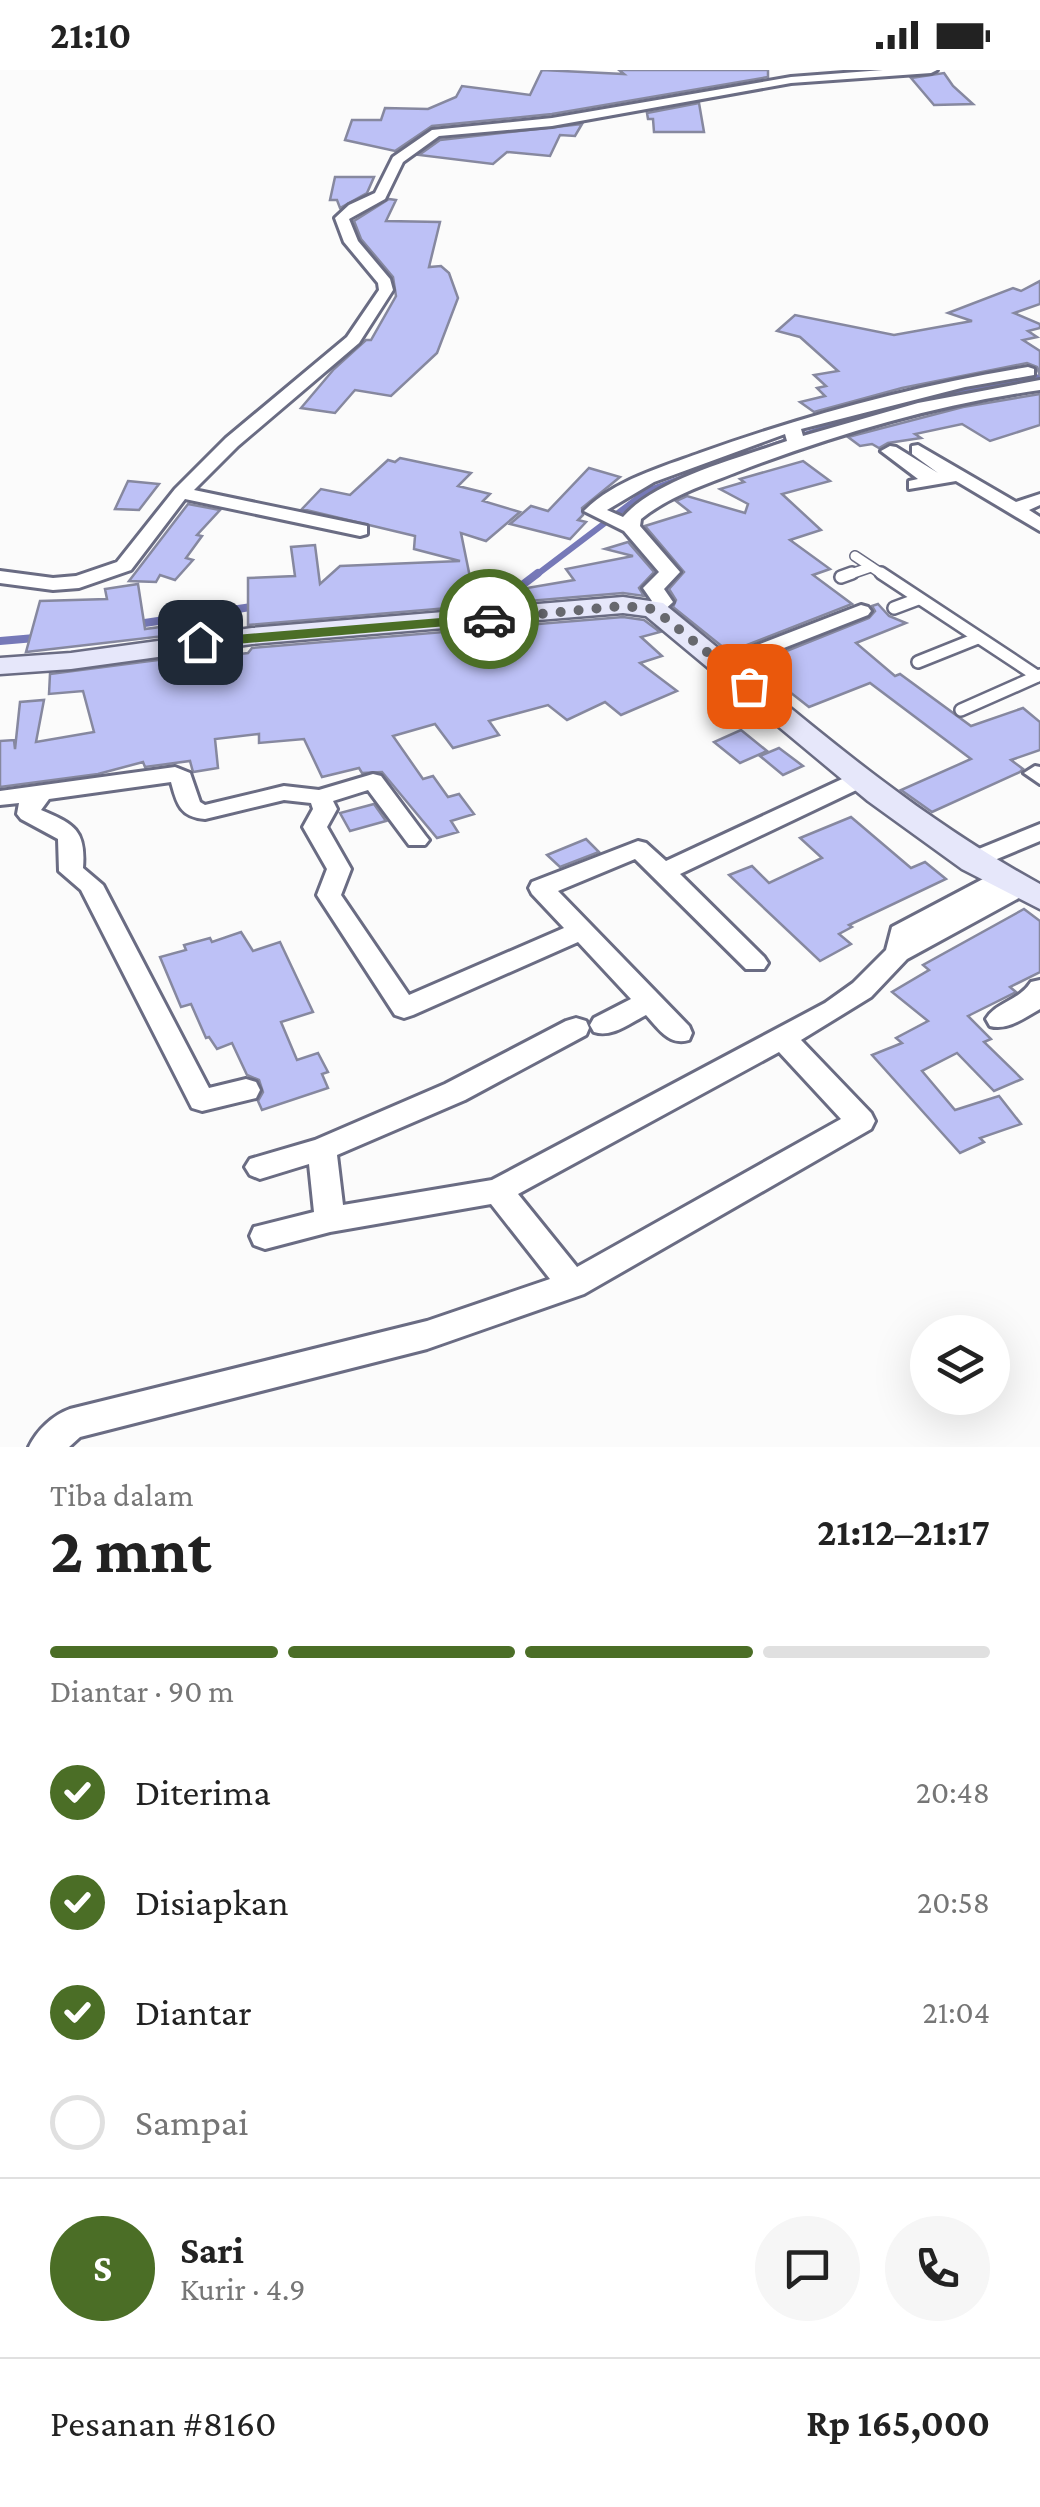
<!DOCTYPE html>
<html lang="id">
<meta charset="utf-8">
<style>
:root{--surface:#fff;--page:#f6f6f6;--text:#222;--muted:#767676;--line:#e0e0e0;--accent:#4b6e26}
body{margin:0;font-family:"Crimson Pro",serif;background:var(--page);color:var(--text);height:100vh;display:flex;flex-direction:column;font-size:38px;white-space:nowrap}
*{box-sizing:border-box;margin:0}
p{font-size:32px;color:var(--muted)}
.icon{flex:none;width:55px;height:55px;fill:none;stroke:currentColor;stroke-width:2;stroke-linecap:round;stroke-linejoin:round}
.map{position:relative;height:1377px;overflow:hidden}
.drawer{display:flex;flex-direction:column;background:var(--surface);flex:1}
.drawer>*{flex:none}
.controls{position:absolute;left:910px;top:1245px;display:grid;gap:20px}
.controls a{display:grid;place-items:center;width:100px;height:100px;border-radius:50%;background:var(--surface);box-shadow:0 10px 40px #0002;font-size:50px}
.pin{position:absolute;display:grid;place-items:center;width:85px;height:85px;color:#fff;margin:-42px;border-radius:20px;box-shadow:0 5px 15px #0006}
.courier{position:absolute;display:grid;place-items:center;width:100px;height:100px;margin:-50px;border:8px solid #4b6e26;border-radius:50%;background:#fff;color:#222;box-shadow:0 2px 12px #0007}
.summary em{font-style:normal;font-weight:700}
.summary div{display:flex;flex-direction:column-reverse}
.summary{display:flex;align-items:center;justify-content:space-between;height:170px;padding:0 50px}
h1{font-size:65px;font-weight:700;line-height:75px}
.bar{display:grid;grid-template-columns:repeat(4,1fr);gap:15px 10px;align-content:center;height:120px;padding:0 50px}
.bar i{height:12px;border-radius:8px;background:var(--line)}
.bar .on{background:var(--accent)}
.bar p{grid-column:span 4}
.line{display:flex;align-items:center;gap:25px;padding:0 50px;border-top:2px solid var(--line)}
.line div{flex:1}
.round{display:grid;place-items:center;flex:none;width:105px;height:105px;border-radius:52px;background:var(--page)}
ol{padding:0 50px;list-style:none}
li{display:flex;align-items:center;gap:30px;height:110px}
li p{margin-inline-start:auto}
li .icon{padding:10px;border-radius:50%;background:var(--accent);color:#fff;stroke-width:4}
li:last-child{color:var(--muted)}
li i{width:55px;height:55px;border:5px solid var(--line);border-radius:50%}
.status{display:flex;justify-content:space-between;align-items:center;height:70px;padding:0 50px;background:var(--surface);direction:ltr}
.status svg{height:28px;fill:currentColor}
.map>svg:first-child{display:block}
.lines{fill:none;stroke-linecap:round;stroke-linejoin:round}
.stream-far1{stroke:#7679b8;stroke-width:6}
.stream{stroke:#7679b8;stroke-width:8}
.building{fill:#bdc1f6;stroke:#86889f;stroke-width:2.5}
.lane-far1-casing{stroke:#6a6c83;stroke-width:12}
.lane-casing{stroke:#6a6c83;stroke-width:16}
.street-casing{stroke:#6a6c83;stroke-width:6}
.secondary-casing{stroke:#6a6c83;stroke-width:5}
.lane-far1{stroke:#fff;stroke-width:9}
.lane{stroke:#fff;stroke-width:11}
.street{fill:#fff;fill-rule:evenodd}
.secondary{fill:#e6e7fa;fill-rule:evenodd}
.route{fill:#4b6e26}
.done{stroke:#67686e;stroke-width:10;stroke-dasharray:0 18}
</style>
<div class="status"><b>21:10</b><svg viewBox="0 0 49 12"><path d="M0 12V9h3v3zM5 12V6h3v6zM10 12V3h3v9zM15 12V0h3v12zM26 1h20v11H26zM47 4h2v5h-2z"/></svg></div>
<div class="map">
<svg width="1040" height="1377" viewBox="0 0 1040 1377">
<rect width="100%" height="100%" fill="#fbfbfb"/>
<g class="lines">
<g class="stream-far1">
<path d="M719,394l162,-55 159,-32"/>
<path d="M535,506l112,-85 54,-20"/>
</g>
<g class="stream">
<path d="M467,524l54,-8 17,-13"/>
<path d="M138,554l120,-18"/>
<path d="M0,571l35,-3"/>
</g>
</g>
<g class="building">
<path d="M542,0l82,4 -5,-4h149v7l-216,37 -120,12 -37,25 -50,-11 7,-20h29l4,-12 43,1 28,-12 6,-11 68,9z"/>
<path d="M944,3l9,13 20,18 -39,1 -23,-27z"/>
<path d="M699,33l5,29h-50l-1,-13h-5l-1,-6z"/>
<path d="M582,54l-7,12 -15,-1 -10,21 -43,-4 -14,12 -74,-9 21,-15z"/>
<path d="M335,107h39l-7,16 -27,15 -3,-8h-7z"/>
<path d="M389,129l7,1 -10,21 54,1 -11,45 12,-1 8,7 9,25 -21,55 -46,43 -36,-6 -20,23 -34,-5 33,-39 32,-29h5l25,-44 -3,-19 -32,-38 -7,-18z"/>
<path d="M1040,211v23l-26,9 26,11v4l-12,3 9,6 -14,3 17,11v25l-3,-9 -10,-4 -125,25 -88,24 -14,-10 25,-6 -8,-8 9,-2 -12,-11 24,-4 -38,-34 -23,-6 18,-16 99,20 78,-14 -24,-8 65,-25 8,3z"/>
<path d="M1040,324v31l-50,16 -28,-17 -47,10 6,4 -33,5 -9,5 -7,-4 -12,2 -12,-9 115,-30z"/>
<path d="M400,388l71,15 -13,13 32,8 -7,7 37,11 -34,29 -25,-8 13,64 100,-17 -8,-11 67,-13 -28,-7 23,-7 26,30 -15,16 5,8 -21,-3 -375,32v-47l47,-2 -4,-29 24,-2 5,39 20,-18 120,-5 -46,-12 1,-13 -113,-27 19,-20 29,6 38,-35 7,2z"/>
<path d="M803,391l27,20 -48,13 39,36 -31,10 40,29 -17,6 39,29 -123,48 -56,-45 3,-7 -7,-11 15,-17 -39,-46 45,-14 -14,-11 11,-5 58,17 3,-9 -28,-15 24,-7 -4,-3z"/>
<path d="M589,398l31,9 -38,31 1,7 -5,5 8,2 -16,17 -60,-15 21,-18 17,5z"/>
<path d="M128,411l31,3 -20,26 -24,-1z"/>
<path d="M188,434l32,6 -23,25 5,1 -16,22 7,2 -18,20 -15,-5 -4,7 -27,-1z"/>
<path d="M138,514l7,45 52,-7 2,10 -173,20 14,-51 67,-2 -2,-10z"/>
<path d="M878,534l11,12 17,7 -50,20 39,33 5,-2 71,52 52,-18 17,14v28l-29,10 12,9 -3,3 -88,40 -31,-22 70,-31 -101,-76 -61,24 -55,-43 115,-46 6,-7 -3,-5z"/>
<path d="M623,547l21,3 16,12 -19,5 21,19 -22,7 37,28 -56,24 -16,-13 -38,18 -19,-15 -59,16 10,14 -46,13 -18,-24 -42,12 30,43 10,-3 15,21 11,-3 15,20 -23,7 7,11 -21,6 -55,-66 -20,1 -3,-5 -37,9 -18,-38 -45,4v-9l-44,5 3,29 -25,4 -3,-11 -45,6 -2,-5 -45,12 -98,13v-46l14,-1 1,9 5,-47 24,-2 -8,42 58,-10 -11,-41 -34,3 1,-20 154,-20 1,4 43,-5 4,-5z"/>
<path d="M741,660l26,21 -27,12 -26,-21z"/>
<path d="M779,678l24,18 -20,9 -23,-19z"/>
<path d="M374,734l12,17 -36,10 -10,-18z"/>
<path d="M851,747l60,51 14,-6 21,17 -97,46 3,2 -13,7 12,10 -31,17 -91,-86 23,-9 17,17 53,-25 -22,-20z"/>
<path d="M586,769l13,13 -39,15 -13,-12z"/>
<path d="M1024,839l16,12v51l-30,15 6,5 -48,24 23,23 -7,3 38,37 -28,12 -37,-38 -35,18 33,39 44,-14 22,28 -41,14 4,4 -24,11 -88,-98 30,-12 -6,-5 32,-17 -36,-29 37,-22 -6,-5z"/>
<path d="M241,862l12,19 27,-9 33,70 -32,10 16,38 21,-7 10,19 -6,2 6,14 -66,22 -4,-9 5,-9 -4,-12 -12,-5 -15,-32 -15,6 -8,-12 -3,1 -15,-34 -10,3 -21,-50 26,-7 -2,-5 26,-7 2,4z"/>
</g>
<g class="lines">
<defs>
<g id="lane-far1">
<path d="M855,486l30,20"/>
<path d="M845,506l26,-9"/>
</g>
<g id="lane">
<path d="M881,503l156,103"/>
<path d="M841,507l11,-4"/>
<path d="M894,538l24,-9"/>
<path d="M918,592l60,-24"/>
<path d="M961,640l79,-35"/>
</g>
<g id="street">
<path d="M883,0h54l-6,3 -140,10 -239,43 -113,10 -36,26 -18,37 -36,20 9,22 32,38 3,11 -34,53 -121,103 -44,44 173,36v8l-7,2 -175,-37 -54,71 -52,18 -26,2 -53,-7v-12l53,7 23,-2 41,-14 58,-73 51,-51 121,-101 32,-47 -1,-7 -34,-41 -9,-24 14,-13 26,-12 18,-36 39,-27 120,-12 239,-41z"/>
<path d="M1028,297l6,2v6l-69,12 -164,42 2,7 115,-33 122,-23v10c-105,15 -204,44 -303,82 -33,13 -68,24 -96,47l-1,7 40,46 -16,17 9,13 -12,11h-14l-3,-4 8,-8 -9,-13 16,-16 -35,-41 -40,-20c29,-30 78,-44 116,-58 107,-38 216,-68 328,-86zM785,364l2,7c-48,17 -131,38 -164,76l-16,-7 47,-28z"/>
<path d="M918,375l98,57 24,-8v11l-11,5 11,7v14l-84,-50 -47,8v-8l9,-2 -37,-28 9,-5 6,1 42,26 -26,-19v-8z"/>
<path d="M861,535l7,2 3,4 -3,4 -138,54h-14l-3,-4 3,-4z"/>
<path d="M1035,696l5,1v17l-16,-11z"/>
<path d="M175,697l15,6 10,29 5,3 79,-19 35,4 54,-16 8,2 44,59 4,5 -4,5h-16l-41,-55 -35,11 4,8 -10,18 24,42 -10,26 68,100 155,-67 -32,-34 -3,-6 3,-6 106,-41 8,2 20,18 187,-87h16l3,5 -3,5 -189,90 84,83 4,6 -4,6h-18l-111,-110 -77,32 131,135 3,7 -3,7c-20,6 -30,-11 -43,-25 -16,8 -34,23 -52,17l-4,-7 4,-7 37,-19 -53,-57 -165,73 -9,3 -9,-3 -78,-120 10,-26 -24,-42 10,-18 -2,-6 -27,-3 -79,19c-25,-2 -28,-15 -34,-37l-122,17 -8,11c33,14 45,20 42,58l20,17 106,203 37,-9 10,3 4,8 -4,8 -54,13 -10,-3 -111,-218 -22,-19 -1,-32 -37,-20 -4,-5 2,-11 -19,2v-14z"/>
<path d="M1040,754v17l-67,28 -12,-8 3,-6z"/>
<path d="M1002,799l9,2 1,10h16l3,6 -3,6 -121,66 -36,38 -70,43 70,73 4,8 -4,8 -287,165 -157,55 -347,88 -11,10h-40c8,-17 24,-32 41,-38l357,-88 123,-42 -59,-75 -161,28 -65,17 -11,-4 -4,-9 4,-9 60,-15 -5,-48 -49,15 -10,-4 -5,-8 5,-8 65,-19 130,-56 121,-63 10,-3 10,3 3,7 -3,7 -121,65 -128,55 6,50 149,-25 333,-177 28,-20 33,-33 6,-23zM779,982l62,67 -264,148 -59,-73z"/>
<path d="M1040,910v29c-16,9 -33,22 -50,17l-4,-7c10,-17 33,-18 45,-37z"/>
</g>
<path id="secondary" d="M623,527l40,6c122,99 239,206 377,281v25l-78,-40 -94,-68 -222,-185 -23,-3 -371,31 -181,25 -71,5v-16l71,-5 181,-25z"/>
</defs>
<use href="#lane-far1" class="lane-far1-casing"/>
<use href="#lane" class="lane-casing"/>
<use href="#street" class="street-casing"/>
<use href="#secondary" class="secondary-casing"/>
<use href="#lane-far1" class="lane-far1"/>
<use href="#lane" class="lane"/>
<use href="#street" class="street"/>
<use href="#secondary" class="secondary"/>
</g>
<path class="route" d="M489,544l7,5 -2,3 -294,25 -7,-5 7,-4z"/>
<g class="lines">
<path class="done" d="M489,549l134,-13 31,3 95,77"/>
</g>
</svg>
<div class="controls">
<a><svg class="icon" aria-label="layers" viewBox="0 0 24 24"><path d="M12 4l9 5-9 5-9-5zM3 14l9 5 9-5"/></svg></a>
</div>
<div class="pin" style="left:749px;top:616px;background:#ea580c"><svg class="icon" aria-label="bag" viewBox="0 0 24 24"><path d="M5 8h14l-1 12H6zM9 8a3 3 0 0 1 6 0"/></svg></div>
<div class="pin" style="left:200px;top:572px;background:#1f2937"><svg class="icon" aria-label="home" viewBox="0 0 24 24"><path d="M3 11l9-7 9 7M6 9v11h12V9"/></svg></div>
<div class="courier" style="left:489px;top:549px"><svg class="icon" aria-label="car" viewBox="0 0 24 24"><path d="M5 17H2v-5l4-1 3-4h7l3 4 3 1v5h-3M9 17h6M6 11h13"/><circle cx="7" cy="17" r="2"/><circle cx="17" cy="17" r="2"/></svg></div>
</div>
<section class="drawer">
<div class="summary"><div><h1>2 mnt</h1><p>Tiba dalam</p></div><em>21:12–21:17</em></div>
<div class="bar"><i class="on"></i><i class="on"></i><i class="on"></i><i></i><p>Diantar · 90 m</p></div>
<ol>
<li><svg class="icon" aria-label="check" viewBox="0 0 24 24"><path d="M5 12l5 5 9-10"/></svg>Diterima<p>20:48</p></li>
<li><svg class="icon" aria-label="check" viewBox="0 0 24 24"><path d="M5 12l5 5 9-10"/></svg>Disiapkan<p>20:58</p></li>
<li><svg class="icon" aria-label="check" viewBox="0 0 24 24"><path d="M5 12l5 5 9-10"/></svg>Diantar<p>21:04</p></li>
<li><i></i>Sampai</li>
</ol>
<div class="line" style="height:180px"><b class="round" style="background:var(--accent);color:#fff">S</b><div><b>Sari</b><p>Kurir · 4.9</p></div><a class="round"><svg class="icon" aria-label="chat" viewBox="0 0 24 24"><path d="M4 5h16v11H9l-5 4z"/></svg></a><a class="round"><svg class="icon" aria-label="phone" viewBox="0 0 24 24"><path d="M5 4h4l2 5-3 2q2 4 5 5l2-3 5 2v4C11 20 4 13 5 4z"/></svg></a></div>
<div class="line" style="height:130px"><div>Pesanan #8160</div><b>Rp 165,000</b></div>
</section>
